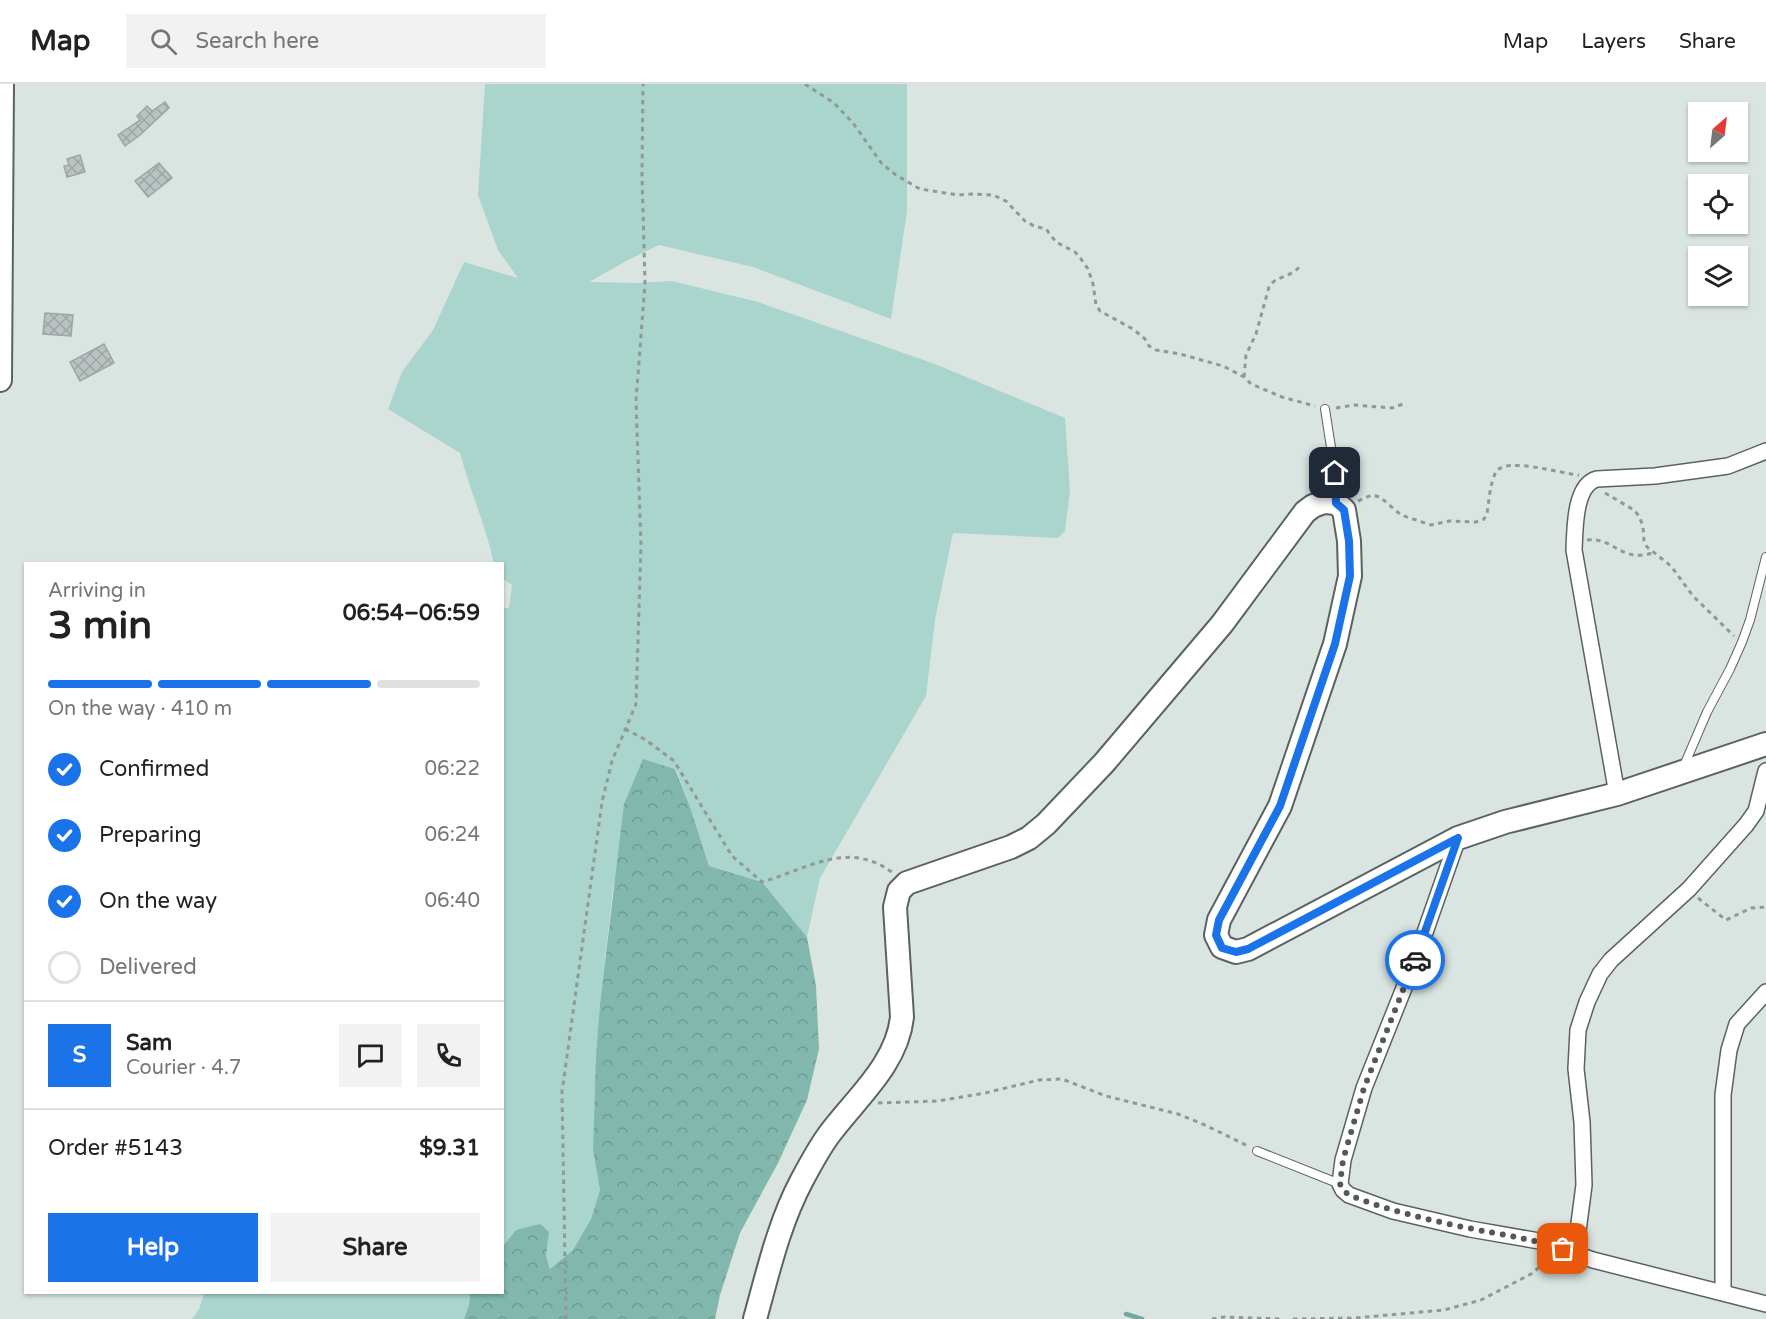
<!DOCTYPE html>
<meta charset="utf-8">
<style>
:root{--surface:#fff;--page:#f2f2f2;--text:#222;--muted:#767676;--line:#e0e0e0;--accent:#1a73e8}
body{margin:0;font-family:"Varela Round",sans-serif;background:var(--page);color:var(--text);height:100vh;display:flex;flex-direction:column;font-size:22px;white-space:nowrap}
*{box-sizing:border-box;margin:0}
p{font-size:20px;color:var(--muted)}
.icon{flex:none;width:33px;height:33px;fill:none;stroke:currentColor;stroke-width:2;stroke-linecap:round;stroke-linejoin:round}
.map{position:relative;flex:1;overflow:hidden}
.drawer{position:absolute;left:24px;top:478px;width:480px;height:732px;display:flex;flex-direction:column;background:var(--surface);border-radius:0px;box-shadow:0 2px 4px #0004}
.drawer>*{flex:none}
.needle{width:39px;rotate:28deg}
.controls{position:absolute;left:1688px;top:18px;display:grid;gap:12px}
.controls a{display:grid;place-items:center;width:60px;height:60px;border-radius:0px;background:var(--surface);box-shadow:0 2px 4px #0004;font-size:30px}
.pin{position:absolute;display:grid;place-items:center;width:51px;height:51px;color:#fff;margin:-26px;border-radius:12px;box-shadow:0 3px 9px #0006}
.courier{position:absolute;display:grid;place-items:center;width:60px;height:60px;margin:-30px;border:4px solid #1a73e8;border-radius:50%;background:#fff;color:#222;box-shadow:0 2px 8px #0007}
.overview em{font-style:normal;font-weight:700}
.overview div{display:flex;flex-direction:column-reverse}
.overview{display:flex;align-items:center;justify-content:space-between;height:102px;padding:0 24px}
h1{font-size:39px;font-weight:700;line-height:45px}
.bar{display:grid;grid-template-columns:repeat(4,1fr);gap:9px 6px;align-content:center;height:72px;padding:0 24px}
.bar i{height:8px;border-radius:4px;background:var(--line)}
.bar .on{background:var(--accent)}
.bar p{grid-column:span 4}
.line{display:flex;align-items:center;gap:15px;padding:0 24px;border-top:2px solid var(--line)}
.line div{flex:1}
.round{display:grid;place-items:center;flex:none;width:63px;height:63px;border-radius:0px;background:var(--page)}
ol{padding:0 24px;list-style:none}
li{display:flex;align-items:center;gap:18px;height:66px}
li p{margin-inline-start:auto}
li .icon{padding:6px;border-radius:50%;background:var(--accent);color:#fff;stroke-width:4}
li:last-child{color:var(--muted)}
li i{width:33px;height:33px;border:3px solid var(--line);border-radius:50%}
.primary-button{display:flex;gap:12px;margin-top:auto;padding:12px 24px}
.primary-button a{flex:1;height:69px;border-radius:0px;background:var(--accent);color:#fff;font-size:24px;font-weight:700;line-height:69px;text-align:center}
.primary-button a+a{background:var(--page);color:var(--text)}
header{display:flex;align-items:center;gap:36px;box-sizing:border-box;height:84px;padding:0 30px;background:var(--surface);border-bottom:2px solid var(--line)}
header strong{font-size:28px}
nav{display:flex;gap:33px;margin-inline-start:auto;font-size:21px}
.search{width:420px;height:54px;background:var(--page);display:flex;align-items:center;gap:15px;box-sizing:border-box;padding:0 21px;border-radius:0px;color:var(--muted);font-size:22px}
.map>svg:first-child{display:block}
.green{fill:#aad5cc}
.forest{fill:url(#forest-crowns)}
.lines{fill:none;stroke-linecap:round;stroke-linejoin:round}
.stream{stroke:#72a89c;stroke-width:4.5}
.building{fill:url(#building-cross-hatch);stroke:#9da6a4;stroke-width:1.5}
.lane-casing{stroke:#5a6361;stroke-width:10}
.street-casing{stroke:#5a6361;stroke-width:18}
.secondary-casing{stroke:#5a6361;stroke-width:26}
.path{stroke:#919997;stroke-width:3;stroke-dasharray:4.5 4.5;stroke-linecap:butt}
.lane{stroke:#fff;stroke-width:8}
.street{stroke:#fff;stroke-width:15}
.secondary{stroke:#fff;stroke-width:22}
.done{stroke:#535958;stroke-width:6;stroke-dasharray:0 10.8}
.route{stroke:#1a73e8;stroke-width:8}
</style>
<header>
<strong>Map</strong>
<div class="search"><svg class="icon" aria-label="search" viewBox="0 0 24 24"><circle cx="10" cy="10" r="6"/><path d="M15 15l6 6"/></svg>Search here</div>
<nav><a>Map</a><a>Layers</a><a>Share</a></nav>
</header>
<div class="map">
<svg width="1766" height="1235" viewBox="0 0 1766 1235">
<defs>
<pattern id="forest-crowns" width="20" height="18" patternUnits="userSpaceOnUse" patternTransform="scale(1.5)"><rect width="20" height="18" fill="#81b7ac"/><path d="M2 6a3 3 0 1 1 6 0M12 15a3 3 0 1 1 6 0" fill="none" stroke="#6e9c93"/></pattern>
<pattern id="building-cross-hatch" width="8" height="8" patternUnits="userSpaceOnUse" patternTransform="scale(1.5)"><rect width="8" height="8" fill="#b9c3c1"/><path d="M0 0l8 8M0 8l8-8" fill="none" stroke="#9ea6a5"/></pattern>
</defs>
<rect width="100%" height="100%" fill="#dae5e2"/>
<g class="green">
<path d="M485,0h422v127l-16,108 -138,-52 -94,-22 -31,15 -39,22 48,1 35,-2 86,21 177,62 130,54 5,73 -5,40 -7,7 -105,-5 -18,87 -9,76 -106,182 -13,59 -45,-55 -53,-16 -19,-59 -14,-38 -33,-9 -30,128 -13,116 -7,146 7,40 -9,29 -18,31 -23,19 -4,-13 3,-24 -33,-2 -13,16 -1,-638h7l3,-23 -9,-6 -1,-15h-8c-8,-38 -24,-73 -34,-111l-72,-44 14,-37 31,-42 31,-68 54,16 -20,-28 -20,-55z"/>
<path d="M204,1209h266l-1,12 -5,14h-272l7,-10z"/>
</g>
<path class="forest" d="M643,675l32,10 15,38 19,59 53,16 45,55 9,49 3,63 -12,51 -29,63 -38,70 -20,62 -5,24h-251l5,-14 1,-12h32l1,-47 13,-16 24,-6 9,8 -3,24 4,13 23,-19 18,-31 9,-29 -7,-40 3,-92 4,-54 24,-200z"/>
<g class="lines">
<path class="stream" d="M1126,1230l16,5"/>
</g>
<g class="building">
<path d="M165,18l4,6 -29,27 -15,11 -7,-11 22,-15 -3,-4 10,-10 5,5z"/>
<path d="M80,71l5,17 -18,5 -3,-11 5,-1 -2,-6z"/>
<path d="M159,79l13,15 -24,19 -13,-16z"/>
<path d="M45,229l28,2 -2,21 -28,-2z"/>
<path d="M104,260l10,19 -34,18 -10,-19z"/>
</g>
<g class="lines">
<defs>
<g id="lane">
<path d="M1325,325l10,64 1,29"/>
<path d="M1683,684l24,-56 23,-43 12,-27 8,-22 16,-63"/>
<path d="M1257,1067l83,33"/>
</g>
<g id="street">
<path d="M1617,710l-43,-244c1,-20 0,-65 23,-71l58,-3 73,-10 38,-15"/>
<path d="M1458,754l-42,120 -52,130 -21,72 -3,24 3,6 6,5 44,16 77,18 69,12 54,19 173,44"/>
<path d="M1575,1170l9,-69 -2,-63 -6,-53 2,-39 9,-28 13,-28 11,-14 78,-71 57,-64 10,-14 10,-40"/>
<path d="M1723,1208v-197l6,-45 8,-26 29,-32"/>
</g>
<g id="secondary">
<path d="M0,296l2,-296"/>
<path d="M755,1235c13,-47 24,-96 47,-139 8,-15 16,-30 26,-44 27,-37 69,-71 74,-119l-7,-110 4,-16 8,-8 104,-36 18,-9 17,-14 58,-61 118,-139 83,-112 8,-6 11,-4 12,1 8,7 5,31 1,35 -15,68 -55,162 -61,114 -3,15 6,12 14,5 12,-3 210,-111 47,-16 112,-28 149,-50"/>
</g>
</defs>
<use href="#lane" class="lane-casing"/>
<use href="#street" class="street-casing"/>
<use href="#secondary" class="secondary-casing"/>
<g class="path">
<path d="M805,0l29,19 19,20 29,41 14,11 24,14 38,6 14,-1 21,1 13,6 19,20 9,5 12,3 10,13 19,10 6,7 7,10 5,15 3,21 4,6 33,18 12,10 4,7 7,4 24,4 43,12 21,11 7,7 31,13 33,9"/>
<path d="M1244,293l2,-22 10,-21 13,-47c7,-12 22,-9 31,-21"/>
<path d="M1336,324l18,-3 38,3 14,-5"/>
<path d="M1605,409l29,17 5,6 4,10 1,15 3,6 24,19 22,30 41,40"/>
<path d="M1358,417l14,-6 8,2 21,18 30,10 18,-4 27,1 8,-3 3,-5c2,-13 3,-31 9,-42 9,-16 66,2 83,3"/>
<path d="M1587,456c27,-3 34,23 65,13"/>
<path d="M625,645l21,11 28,21 58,95 30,26c46,-13 86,-43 131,-9"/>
<path d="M1698,814l28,22 25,-12 15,-1"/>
<path d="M878,1019l60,-2 47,-8 54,-13 23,-1 44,17 72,18 27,11 45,22"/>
<path d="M566,1235l-4,-227 40,-290 10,-41 24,-57 5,-159 -5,-144 9,-118 -3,-108 1,-91"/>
<path d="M1212,1235l12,-2 58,2"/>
<path d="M1293,1235l62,-1 89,-8 37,-10 50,-26 17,-14"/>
</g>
<use href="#lane" class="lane"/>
<use href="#street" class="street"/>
<use href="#secondary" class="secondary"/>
</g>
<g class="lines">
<path class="done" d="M1415,876l-51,128 -21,72 -3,24 3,6 6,5c38,15 79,25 119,33 34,7 61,10 95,21"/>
<path class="route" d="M1335,389l1,30 8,7 5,31 1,35 -15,68 -55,162 -61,114 -3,15 6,13 14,4 12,-3 210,-111 -43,122"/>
</g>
</svg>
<div class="controls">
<a><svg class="needle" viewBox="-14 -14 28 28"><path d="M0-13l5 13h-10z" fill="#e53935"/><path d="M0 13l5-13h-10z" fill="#767676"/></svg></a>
<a><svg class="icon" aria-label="locate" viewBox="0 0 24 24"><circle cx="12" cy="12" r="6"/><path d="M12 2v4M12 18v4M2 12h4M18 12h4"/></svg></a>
<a><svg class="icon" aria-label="layers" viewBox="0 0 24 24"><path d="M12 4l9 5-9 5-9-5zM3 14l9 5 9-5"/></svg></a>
</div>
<div class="pin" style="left:1563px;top:1165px;background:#ea580c"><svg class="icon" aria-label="bag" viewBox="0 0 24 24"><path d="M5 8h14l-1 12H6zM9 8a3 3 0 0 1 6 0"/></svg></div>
<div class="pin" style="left:1335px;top:389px;background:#1f2937"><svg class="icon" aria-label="home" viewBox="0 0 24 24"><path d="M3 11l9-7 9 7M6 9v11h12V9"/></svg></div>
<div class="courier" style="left:1415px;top:876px"><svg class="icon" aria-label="car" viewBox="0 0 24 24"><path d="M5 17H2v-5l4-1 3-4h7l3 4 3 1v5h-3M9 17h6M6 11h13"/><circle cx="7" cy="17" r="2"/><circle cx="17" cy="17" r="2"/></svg></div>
<section class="drawer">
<div class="overview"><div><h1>3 min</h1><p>Arriving in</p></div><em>06:54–06:59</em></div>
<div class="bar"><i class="on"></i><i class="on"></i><i class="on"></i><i></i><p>On the way · 410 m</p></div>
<ol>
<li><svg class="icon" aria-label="check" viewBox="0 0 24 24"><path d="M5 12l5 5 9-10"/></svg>Confirmed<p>06:22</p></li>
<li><svg class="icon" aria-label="check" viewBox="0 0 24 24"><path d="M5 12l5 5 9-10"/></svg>Preparing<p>06:24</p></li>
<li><svg class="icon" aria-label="check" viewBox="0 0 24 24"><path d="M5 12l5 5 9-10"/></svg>On the way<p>06:40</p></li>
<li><i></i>Delivered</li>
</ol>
<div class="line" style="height:108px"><b class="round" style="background:var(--accent);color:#fff">S</b><div><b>Sam</b><p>Courier · 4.7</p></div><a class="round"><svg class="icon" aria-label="chat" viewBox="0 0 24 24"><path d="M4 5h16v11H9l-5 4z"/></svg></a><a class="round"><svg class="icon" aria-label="phone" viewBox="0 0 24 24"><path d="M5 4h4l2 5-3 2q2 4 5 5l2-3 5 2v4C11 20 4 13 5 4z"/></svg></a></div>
<div class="line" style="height:78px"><div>Order #5143</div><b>$9.31</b></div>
<div class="primary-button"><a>Help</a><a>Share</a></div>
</section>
</div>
